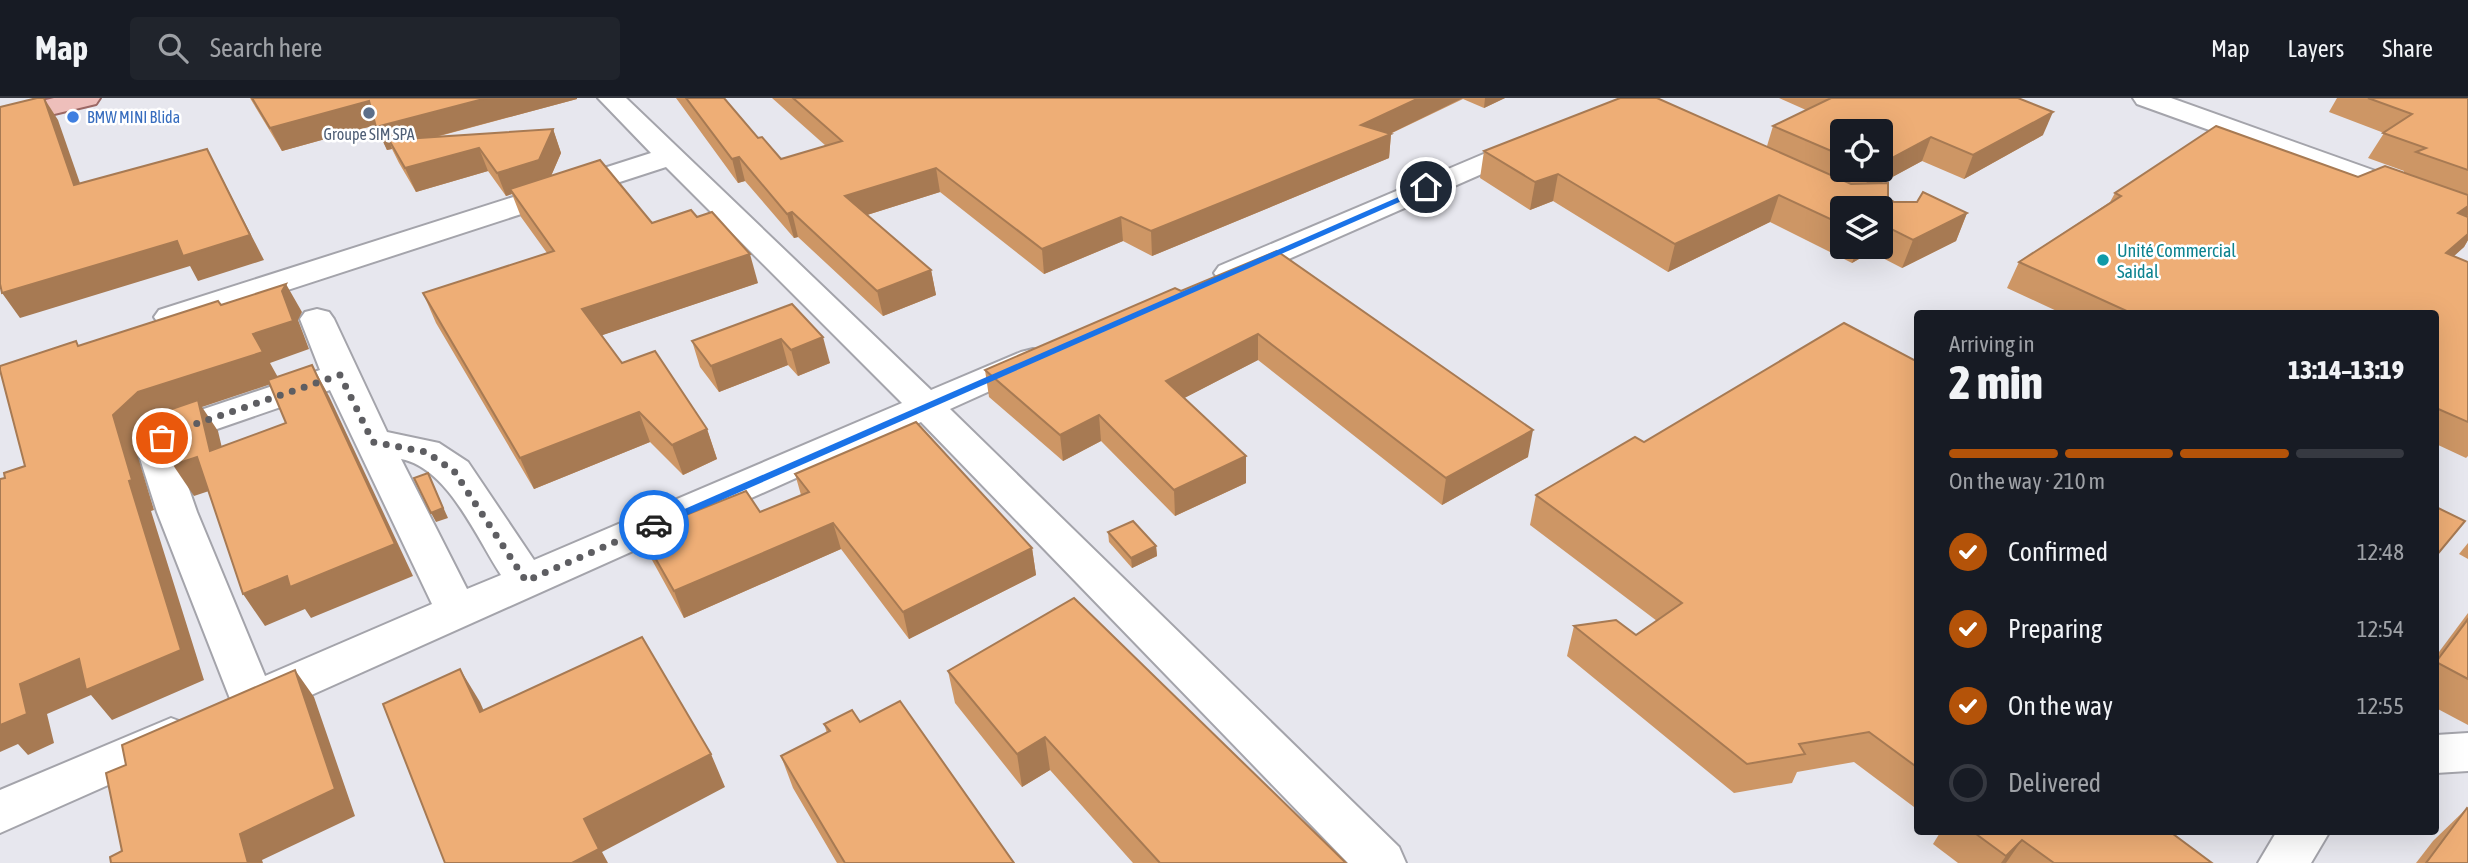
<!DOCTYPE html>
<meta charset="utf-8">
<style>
:root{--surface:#171b24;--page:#20242c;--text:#f1f3f6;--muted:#9ea1a6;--line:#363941;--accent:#b45309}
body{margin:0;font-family:"Asap Condensed",sans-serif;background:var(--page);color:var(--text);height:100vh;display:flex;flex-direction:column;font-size:26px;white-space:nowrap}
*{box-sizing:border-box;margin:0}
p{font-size:23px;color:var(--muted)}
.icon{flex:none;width:38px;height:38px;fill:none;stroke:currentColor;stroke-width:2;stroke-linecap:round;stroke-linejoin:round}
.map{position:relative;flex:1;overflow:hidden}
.panel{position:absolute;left:1914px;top:212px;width:525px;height:525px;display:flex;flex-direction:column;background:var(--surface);border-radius:7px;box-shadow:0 7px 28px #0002}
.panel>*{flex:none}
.buttons{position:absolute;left:1830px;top:21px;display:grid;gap:14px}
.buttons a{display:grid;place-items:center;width:63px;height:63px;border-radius:7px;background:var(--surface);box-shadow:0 7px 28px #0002;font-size:35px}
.pin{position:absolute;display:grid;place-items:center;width:60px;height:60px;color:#fff;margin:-30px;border:4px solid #fff;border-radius:50%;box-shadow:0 2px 7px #0007}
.courier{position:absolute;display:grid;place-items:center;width:70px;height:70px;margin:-35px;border:5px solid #1a73e8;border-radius:50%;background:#fff;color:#222;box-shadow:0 2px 9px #0007}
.headline em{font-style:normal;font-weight:800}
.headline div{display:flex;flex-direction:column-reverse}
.headline{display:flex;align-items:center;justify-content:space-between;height:119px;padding:0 35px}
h1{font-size:46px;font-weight:800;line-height:52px}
.bar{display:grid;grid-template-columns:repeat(4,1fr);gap:10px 7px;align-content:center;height:84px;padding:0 35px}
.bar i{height:9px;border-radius:5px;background:var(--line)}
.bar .current{background:var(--accent)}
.bar p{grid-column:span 4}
ol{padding:0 35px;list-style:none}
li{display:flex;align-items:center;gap:21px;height:77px}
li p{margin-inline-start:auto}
li .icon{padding:7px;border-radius:50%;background:var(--accent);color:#fff;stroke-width:4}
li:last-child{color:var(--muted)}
li i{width:38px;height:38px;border:4px solid var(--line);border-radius:50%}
header{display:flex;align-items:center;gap:42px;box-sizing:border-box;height:98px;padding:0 35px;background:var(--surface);border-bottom:2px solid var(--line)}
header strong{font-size:33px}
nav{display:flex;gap:38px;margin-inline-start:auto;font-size:24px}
.search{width:490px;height:63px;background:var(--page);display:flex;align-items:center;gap:18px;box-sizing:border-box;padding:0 24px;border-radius:7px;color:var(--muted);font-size:26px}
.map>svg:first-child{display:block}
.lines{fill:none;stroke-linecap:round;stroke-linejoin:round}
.minor-casing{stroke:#a4a4ab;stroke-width:4}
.major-casing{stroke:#9b6864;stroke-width:4}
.minor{fill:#fff;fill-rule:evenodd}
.major{fill:#eebfbb;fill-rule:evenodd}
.wall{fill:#cd9665;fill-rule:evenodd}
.shaded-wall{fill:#a77a53}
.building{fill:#eeae76;stroke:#a77a53;stroke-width:2}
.route{fill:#1a73e8}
.done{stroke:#5e5e62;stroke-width:7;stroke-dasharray:0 12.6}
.service-dot{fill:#5c6f8a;stroke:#fff;stroke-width:2.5}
.shop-dot{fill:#3f7fe0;stroke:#fff;stroke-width:2.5}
.culture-dot{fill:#0f9aa8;stroke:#fff;stroke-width:2.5}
.labels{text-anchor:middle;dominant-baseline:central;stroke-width:5;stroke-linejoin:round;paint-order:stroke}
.far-shop-label{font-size:16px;fill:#366cbe;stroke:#fff;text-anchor:start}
.far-service-label{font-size:16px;fill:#4e5e75;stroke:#fff}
.culture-label{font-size:18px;fill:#0d838f;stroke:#fff;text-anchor:start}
</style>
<header>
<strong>Map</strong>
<div class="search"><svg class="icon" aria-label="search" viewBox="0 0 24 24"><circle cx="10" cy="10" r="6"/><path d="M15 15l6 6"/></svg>Search here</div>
<nav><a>Map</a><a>Layers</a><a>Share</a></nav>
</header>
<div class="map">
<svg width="2468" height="765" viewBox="0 0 2468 765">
<rect width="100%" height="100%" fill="#e7e7ee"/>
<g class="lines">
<defs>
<g id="minor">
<path d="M598,0h28l305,292 90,-38 12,-3 12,3 5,7 -5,7 -95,43 449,438 7,16h-58l-427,-441 -652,292 -16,5 -17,-5 -79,-202 -21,-66 23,-22 161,-54 -20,-51 5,-7 12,-3 12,3 5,7 53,113 52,11 29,19 66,98 368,-157 -236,-236 -483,157 -12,3 -12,-3 -5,-7 5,-7 492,-157zM330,292l102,214 -167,72 -68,-164 -22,-63 10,-9zM401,361c47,9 75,78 100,116l-34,14z"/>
<path d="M2133,0h38l297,106v19l-331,-119z"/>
<path d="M1531,36l10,2 4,6 -4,6 -300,132 -11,3 -11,-3 -5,-7 5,-7z"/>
<path d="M171,620l16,6 7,13 -7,13 -187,83v-43z"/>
<path d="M2468,635v38l-32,2v-38z"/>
<path d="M2277,733h53l-19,32h-53z"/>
</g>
<path id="major" d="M54,0h46l-4,6 -96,23v-16z"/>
</defs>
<use href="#minor" class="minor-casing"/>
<use href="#major" class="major-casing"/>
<use href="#minor" class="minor"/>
<use href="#major" class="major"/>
</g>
<g class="wall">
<path d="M250,0h327v1l-141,38 117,-8 8,24 -10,23 101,47 106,60 -156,52 20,28 85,66 10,30 -34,16 -33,-33 -116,47 -98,-166 -13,-30 124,-40 -26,-36 -9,-23 -6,2 -18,-25 -72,21 -17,-29 -7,-14 -5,1 -11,-25 -94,26z"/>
<path d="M676,0h48l34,40 23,21 45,-13 -54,-48h733l-21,10 -21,-9 -73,35h1l-2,24 -237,98 -29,-15 -79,33 -104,-82 -73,23 64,55 5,25 -53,21 -85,-79 -4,1 -49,-57 -7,2z"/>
<path d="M1779,0h239l25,37 -79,44 -42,-18 -41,22 7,15 6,4 73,11 -11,28 -54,27 -31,-16 -19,11 -82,-41 -102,50 -115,-71 -23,9 -50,-32 4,-27 283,-5 6,-20 33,-16zM1843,33l38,39h-38zM1843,110h38v39h-38z"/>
<path d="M2337,0h131v142l-4,7 -11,9 15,6v194l-2,2 -30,-14v-131h-375l-54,-25 12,-26 91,-60 5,-9 243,-16 46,-5v-1l-36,-13 16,-25 -55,-21z"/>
<path d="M1181,193l347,166 -86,48 -184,-145 -74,38 62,58v27l-71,33 -74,-75 -38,20 -74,-64 -4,-27z"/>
<path d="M792,206l38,59 -32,13 -10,-11 -69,27 -19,-25 -8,-26z"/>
<path d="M1918,264v448l-64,-48 -57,10 -5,11 -58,10 -167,-137 7,-30 62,9 21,-14 -127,-96 6,-30 108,-53z"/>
<path d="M795,376l237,74 4,27 -127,64 -68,-90 -157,69 -32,-58 -11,-27 119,-21 41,-17z"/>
<path d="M1108,434l48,14 1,10 -25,12 -23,-26z"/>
<path d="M2468,445v16l-9,-5z"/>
<path d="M2468,515v112l-32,-17v-52z"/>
<path d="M948,573l398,192h-213l-83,-93 -28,17 -67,-84z"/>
<path d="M860,624l154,141h-177l-44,-75 -12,-32 46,-23 -3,-9z"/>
<path d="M2467,710l1,55h-52l17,-22z"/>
<path d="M1941,733h228l43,32h-254l-25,-19z"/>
</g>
<g class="shaded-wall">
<path d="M44,0l14,22 31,89 -15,-24z"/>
<path d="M487,0h90v1l-184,49 -4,-8 3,9 -5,1 -11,-23z"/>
<path d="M1419,0h44l-84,41 12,-5 -2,24 -237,98 -1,-25 210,-106z"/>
<path d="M1485,0h20l-21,10z"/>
<path d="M369,3l10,23 -97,27 -12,-23z"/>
<path d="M2053,14l-10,23 -79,44 9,-24z"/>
<path d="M553,31l8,24 -13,30 -38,6 2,5 -6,2 -9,-23z"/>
<path d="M1931,39l-9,24 -59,32 8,-23h10v-6z"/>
<path d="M479,50l9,23 -72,21 -11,-24z"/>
<path d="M207,51l57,111 -66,21 -8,-15 -170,52 -18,-25z"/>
<path d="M739,59l6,24 -7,2 -6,-24z"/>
<path d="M936,70l4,24 -89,28 -6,-24z"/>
<path d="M1558,76l-5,27 -23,9 5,-28z"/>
<path d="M1779,97l-9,27 -102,50 7,-28z"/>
<path d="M2468,108v9l-6,9 -4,-11z"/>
<path d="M792,114l6,25 -4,1 -7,-24z"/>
<path d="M1967,115l-11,28 -54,27 11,-28z"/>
<path d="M1121,119l2,24 -79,33 -2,-25z"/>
<path d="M2468,136v6l-4,7 -35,32 17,-26z"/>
<path d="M1858,149h15l-2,5 -19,11z"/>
<path d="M750,156l8,29 -164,55 -12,-29z"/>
<path d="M931,172l5,25 -53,21 -6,-25z"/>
<path d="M286,186l16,28 -4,8 11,29 -39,14 10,18 -78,26 16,24 12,51 -72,-60 -24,22 20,66 -3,1 53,169 -92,40 -21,-25 -44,19 7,29 -26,12 -10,-11 -18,8v-36l20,-32 109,-203 -16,-66 25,-23 115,-58z"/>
<path d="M1258,236v26l-91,47 -1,-26z"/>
<path d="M823,239l7,26 -32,13 -7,-26z"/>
<path d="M781,241l7,26 -69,27 -8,-26z"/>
<path d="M312,267l17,31 84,180 -102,42 -6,-9 -40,17 -22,-32z"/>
<path d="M639,314l11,30 -116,47 -14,-31z"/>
<path d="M1099,317l2,26 -38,20 -3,-26z"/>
<path d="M707,331l10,30 -34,16 -11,-30z"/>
<path d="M1533,332l-5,27 -86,48 4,-27z"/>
<path d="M1246,358v27l-71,33 -1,-26z"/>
<path d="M197,359l21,31 -24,8 -21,-31z"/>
<path d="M428,375l20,45 -12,4 -5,-9z"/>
<path d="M833,425l8,26 -157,69 -10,-27z"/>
<path d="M1156,448l1,10 -25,12 -1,-10z"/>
<path d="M1032,450l4,27 -127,64 -6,-27z"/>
<path d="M460,571l20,33 19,43 -19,-33z"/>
<path d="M295,572l19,27 41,119 -93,44 1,3h-15l-8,-29z"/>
<path d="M1045,639l5,33 -28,17 -5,-33z"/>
<path d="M711,656l14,33 -123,65 6,11h-36l12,-44z"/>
<path d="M2022,742l-16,23h-5l5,-7z"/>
</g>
<g class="building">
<path d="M37,0h7l30,87 133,-36 43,86 -67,21 -6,-15 -175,52 -2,-9v-177z"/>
<path d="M252,0h235l-111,29 -7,-26 -99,27z"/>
<path d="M686,0h38l34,40 4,-1 19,22 61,-18 -49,-43h626l-58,27 30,9 -240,97 -30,-14 -79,32 -106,-81 -91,28 86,74 -54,21 -85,-79 -5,2 -48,-57 -7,2z"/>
<path d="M1620,0h37l194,86 37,-1v15l6,4h23l6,-10 44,21 -54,27 -32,-16v-16h-38v17l-64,-30 -104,49 -117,-70 -23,8 -51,-31z"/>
<path d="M1831,0h187l35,14 -80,43 -42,-18 -50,27v-33h-38v25l-70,-30z"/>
<path d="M2368,0h100v72l-52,-18 10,-4 -43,-15 29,-19z"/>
<path d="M2216,28l142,51 27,-11 83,29v11l-10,7 10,4v17l-22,19 22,9v160l-32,-14v-95h-305l-112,-51 102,-66 -6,-3z"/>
<path d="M553,31l-14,31 -42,13 -18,-25 -74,20 -16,-28z"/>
<path d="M600,62l52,63 39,-13 6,7 15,-5 38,42 -168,55 40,54 33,-12 52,78 -35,16 -33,-33 -119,46 -97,-165 131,-42 -44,-62z"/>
<path d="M1277,153l256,179 -87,48 -188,-144 -92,47 80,75 -72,34 -75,-75 -39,20 -75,-65 190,-82 6,3z"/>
<path d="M286,186l-4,7 11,30 -40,13 10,18 -125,40 -25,23 19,65 -3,1 52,169 -95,40 -7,-31 -59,25 7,30 -27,11v-246l5,-1 -1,-5 21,-7 -25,-96v-4l76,-25 2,5 140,-45 3,4z"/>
<path d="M792,206l31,33 -32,13 -10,-11 -70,27 -19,-25z"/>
<path d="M1844,225l74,39v406l-49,-36 -70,12 6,10 -58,10 -173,-138 42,-6 20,15 46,-32 -146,-108 99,-58 9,5z"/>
<path d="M312,267l83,179 -105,43 -3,-11 -44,18 -46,-137 -24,8 -16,-46 9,-8 32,-11 12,51 76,-28 -18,-43z"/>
<path d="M916,324l116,126 -129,64 -70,-89 -159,68 -33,-58 105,-42 14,21 49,-20 -14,-18z"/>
<path d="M428,375l15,35 -12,5 -17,-35z"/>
<path d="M2436,409l29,14 -29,35z"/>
<path d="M1133,423l23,25 -25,12 -23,-26z"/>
<path d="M1074,500l272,265h-186l-115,-126 -28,17 -69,-83z"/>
<path d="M2468,521v60l-32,-17z"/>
<path d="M642,539l69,117 -127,65 15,30 -27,14h-127l-62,-159 77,-35 20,43z"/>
<path d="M295,572l40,119 -95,45 8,29h-137l-1,-6 12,-6 -16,-78 20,-8 -4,-20z"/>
<path d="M900,603l114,162h-169l-64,-107 49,-25 -6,-7 28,-14 8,12z"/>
<path d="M2467,710l1,1v54h-42z"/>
<path d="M1972,733h197l43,32h-158l-32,-23 -16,16z"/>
</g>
<path class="route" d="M1426,87l3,4 -771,339 -10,-3z"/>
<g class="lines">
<path class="done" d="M162,340l10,-6 168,-57 33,67 53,10 28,19 72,110 128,-56"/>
</g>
<circle class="service-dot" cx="369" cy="15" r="7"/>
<circle class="shop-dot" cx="73" cy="19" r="7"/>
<circle class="culture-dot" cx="2103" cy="162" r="7"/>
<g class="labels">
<g class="far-shop-label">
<text x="87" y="19">BMW MINI Blida</text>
</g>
<g class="far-service-label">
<text x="369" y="36">Groupe SIM SPA</text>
</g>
<g class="culture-label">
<text x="2117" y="152">Unité Commercial<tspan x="2117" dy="21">Saidal</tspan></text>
</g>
</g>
</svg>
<div class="buttons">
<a><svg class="icon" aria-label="locate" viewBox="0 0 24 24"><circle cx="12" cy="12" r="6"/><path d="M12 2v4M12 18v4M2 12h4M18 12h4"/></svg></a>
<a><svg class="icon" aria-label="layers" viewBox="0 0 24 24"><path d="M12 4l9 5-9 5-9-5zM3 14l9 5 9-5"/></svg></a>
</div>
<div class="pin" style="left:162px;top:340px;background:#ea580c"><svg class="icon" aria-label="bag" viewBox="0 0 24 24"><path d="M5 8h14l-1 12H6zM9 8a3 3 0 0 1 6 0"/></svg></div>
<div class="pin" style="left:1426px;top:89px;background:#1f2937"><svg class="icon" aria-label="home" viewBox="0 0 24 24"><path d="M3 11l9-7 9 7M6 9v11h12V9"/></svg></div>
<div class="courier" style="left:654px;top:427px"><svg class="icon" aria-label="car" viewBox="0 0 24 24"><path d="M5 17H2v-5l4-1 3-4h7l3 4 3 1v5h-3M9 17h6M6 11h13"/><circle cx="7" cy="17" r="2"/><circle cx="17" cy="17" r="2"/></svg></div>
<section class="panel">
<div class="headline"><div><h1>2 min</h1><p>Arriving in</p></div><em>13:14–13:19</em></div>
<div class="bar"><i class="current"></i><i class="current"></i><i class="current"></i><i></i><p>On the way · 210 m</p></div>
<ol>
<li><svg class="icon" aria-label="check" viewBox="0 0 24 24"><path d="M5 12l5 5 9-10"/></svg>Confirmed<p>12:48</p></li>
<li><svg class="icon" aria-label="check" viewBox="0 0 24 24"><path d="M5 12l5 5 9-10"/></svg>Preparing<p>12:54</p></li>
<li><svg class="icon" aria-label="check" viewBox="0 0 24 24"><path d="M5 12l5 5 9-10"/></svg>On the way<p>12:55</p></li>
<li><i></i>Delivered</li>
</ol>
</section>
</div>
